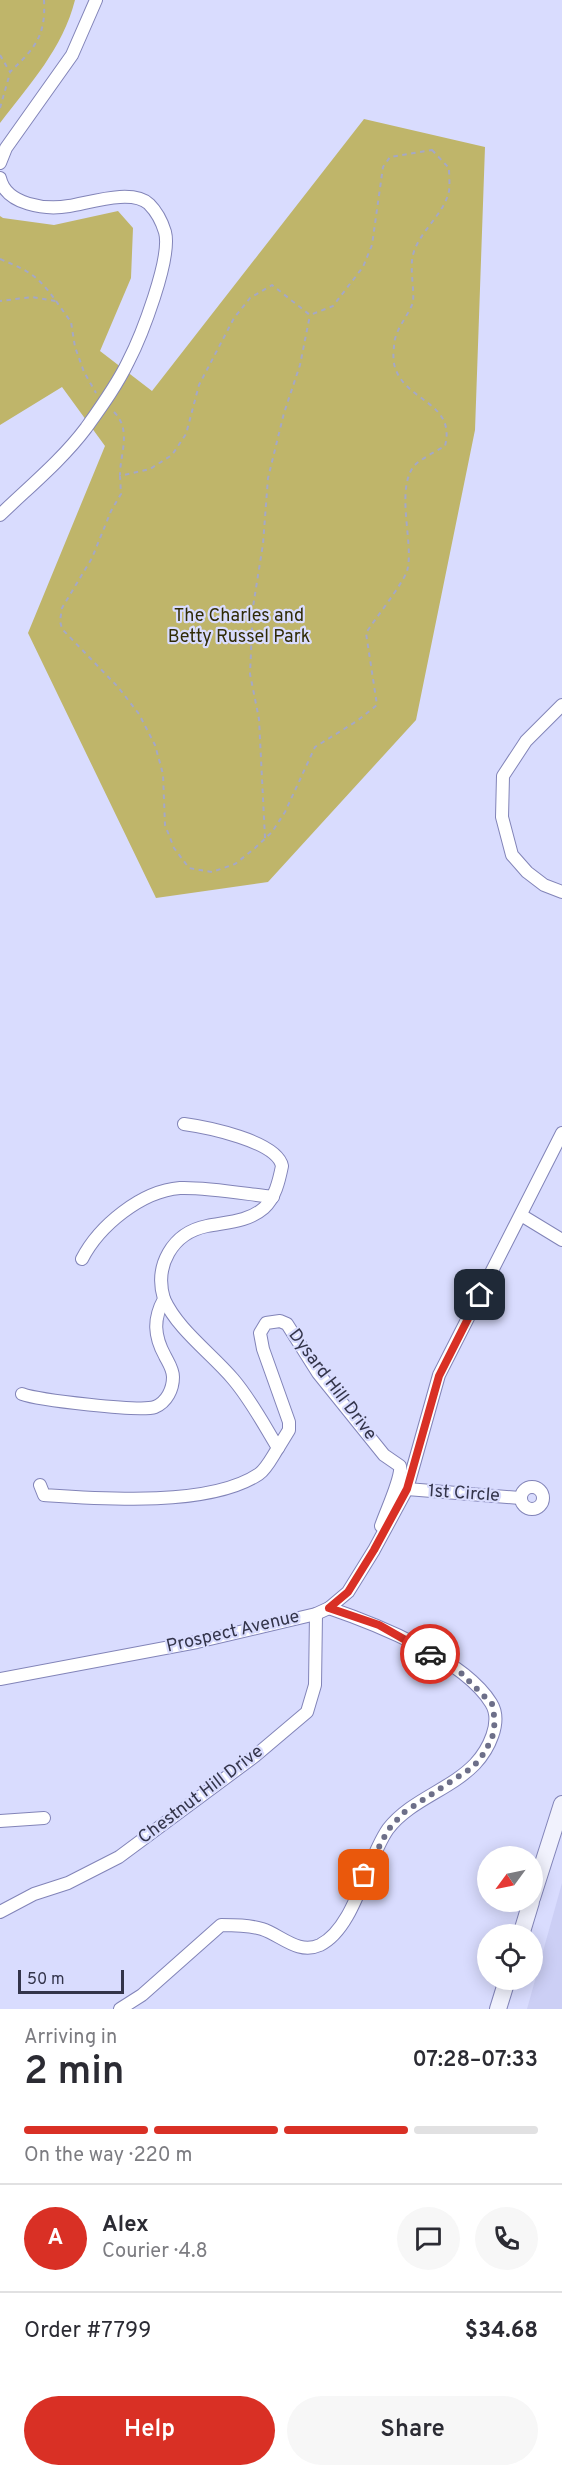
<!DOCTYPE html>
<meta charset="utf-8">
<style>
:root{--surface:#fff;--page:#f7f7f7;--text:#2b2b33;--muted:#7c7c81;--line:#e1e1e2;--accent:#d93025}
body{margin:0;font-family:Overpass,sans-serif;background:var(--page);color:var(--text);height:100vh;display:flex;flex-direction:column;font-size:22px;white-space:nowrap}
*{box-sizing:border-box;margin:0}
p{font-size:20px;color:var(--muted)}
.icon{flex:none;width:33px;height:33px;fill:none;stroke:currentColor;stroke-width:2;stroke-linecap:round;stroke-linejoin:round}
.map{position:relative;height:2009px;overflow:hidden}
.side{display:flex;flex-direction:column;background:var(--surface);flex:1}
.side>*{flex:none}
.needle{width:39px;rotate:237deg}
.tools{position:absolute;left:477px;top:1846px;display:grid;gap:12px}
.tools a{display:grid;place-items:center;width:66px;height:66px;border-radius:50%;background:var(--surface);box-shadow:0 3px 15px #0003;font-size:30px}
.scale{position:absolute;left:18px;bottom:15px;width:106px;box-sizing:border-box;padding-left:6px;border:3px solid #33344a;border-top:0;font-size:16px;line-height:21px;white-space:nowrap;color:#33344a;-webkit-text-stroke:4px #d9dcfe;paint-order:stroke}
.pin{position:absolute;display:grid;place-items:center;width:51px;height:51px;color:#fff;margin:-26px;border-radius:12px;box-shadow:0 3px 9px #0006}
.courier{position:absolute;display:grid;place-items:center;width:60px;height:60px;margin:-30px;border:4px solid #d93025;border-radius:50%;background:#fff;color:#222;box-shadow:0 2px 8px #0007}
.head em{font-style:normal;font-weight:600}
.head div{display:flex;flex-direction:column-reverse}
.head{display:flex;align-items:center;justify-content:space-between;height:102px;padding:0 24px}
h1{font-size:39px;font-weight:600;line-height:45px}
.bar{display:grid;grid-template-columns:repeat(4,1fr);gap:9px 6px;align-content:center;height:72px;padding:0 24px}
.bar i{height:8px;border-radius:4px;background:var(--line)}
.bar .active{background:var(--accent)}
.bar p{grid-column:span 4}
.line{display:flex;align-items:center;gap:15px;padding:0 24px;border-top:2px solid var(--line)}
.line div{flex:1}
.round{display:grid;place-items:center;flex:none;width:63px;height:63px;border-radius:32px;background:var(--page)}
.cta{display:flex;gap:12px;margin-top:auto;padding:12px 24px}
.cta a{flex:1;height:69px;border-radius:36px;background:var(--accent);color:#fff;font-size:24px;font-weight:600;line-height:69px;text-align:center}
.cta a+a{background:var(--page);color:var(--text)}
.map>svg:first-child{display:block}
.built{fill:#cccff5}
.green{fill:#bfb56a}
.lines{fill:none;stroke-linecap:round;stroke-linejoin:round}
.street-casing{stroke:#8284b8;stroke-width:14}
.secondary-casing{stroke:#8284b8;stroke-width:18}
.path{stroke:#a5a8c6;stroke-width:2;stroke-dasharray:4.5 4.5;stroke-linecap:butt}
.street{stroke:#fff;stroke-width:12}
.secondary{stroke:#f1f2fd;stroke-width:16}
.done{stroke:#6d6f89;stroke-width:6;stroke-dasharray:0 10.8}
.route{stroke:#d93025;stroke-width:8}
.labels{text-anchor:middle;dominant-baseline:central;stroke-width:4.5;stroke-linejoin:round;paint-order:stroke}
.park-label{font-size:18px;fill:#302b06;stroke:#d9dcfe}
.street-label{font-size:18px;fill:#33344a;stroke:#d9dcfe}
</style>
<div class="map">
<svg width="562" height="2009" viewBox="0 0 562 2009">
<rect width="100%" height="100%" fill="#d9dcfe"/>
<path class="built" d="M562,1883v126h-35z"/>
<g class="green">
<path d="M0,0h75c-12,48 -45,84 -75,123z"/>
<path d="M364,119l121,28 -10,283 -59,290 -148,162 -112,16 -128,-265 77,-187 -43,-59 -62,38v-209l3,2 51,7 64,-14 15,17 -2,50 -31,73 52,40z"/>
</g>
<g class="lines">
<defs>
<g id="street">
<path d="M0,163l6,-15 66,-93 24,-55"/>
<path d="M0,178c6,27 46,32 69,28 20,-3 63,-18 80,-2 7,7 13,18 16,28 7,26 -24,105 -37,130 -11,23 -27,45 -42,66 -24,32 -57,59 -86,87"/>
<path d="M562,705l-36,36 -23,35 -1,41 10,38 15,17 17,13 18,7"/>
<path d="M521,1215l41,25"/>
<path d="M82,1259c17,-33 59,-68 98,-71 26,-1 66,6 93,9"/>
<path d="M22,1394c16,6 118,18 133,13 12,-5 18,-18 18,-30 0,-8 -5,-15 -8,-21 -11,-20 -12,-37 -1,-57 -10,-33 8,-66 43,-73 20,-4 41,-4 57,-18 11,-10 15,-27 18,-42 -5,-25 -76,-39 -98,-42"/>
<path d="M278,1448l11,-18v-8l-26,-73 -3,-16 6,-10 14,-2 7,3 31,49 66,82 16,11c2,12 -14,45 -19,60"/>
<path d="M40,1485l4,10c58,4 166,12 215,-21 8,-6 13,-17 19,-26 -14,-23 -27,-48 -45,-69 -22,-26 -55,-49 -69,-80"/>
<circle cx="532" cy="1498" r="11"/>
<path d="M407,1489l113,9"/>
<path d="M0,1679l197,-37 119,-28 13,-6 19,-16 26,-42 33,-61 32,-114 123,-242"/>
<path d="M0,1821l44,-3"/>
<path d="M0,1912l34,-18 34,-11 51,-26 136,-101 52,-44 8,-27 1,-71"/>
<path d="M120,2009l22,-14 79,-70c14,0 27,0 41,4 19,6 36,26 58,16 35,-17 46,-85 68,-116 22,-29 62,-39 87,-65 13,-14 28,-42 16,-61 -27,-44 -115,-79 -162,-95"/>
</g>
<g id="secondary">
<path d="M532,1898l30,-94"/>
<path d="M521,1935l10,-33"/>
<path d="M498,2009l9,-29"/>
</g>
</defs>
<use href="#street" class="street-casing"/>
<use href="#secondary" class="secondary-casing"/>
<g class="path">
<path d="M0,55l10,17c25,-24 36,-36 34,-72"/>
<path d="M0,108l10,-35"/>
<path d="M432,150l17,18c0,7 1,16 0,23 -5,24 -30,40 -36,64 -4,14 3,41 -1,50 -6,14 -18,26 -18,42 -1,6 -1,17 2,23 12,32 60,33 49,76 -9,5 -20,11 -28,17 -24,21 -2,82 -10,108 -5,14 -32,48 -41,62l11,72 -20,16 -42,26 -30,65 -13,20 -18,17 -19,15 -23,8 -23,-4 -15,-20 -9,-23 -2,-51 -8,-29 -16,-31 -21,-27 -56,-58 -2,-8 2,-13 30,-50 19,-47 10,-17 -1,-18 30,-7 22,-14 14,-21 13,-49 35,-67 16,-20 22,-13 38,30 23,-9 30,-39 9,-22 11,-78 7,-10z"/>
<path d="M0,259c29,12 37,16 56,42l-24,-4 -32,4"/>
<path d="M56,301l15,21 4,25 9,25 12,21"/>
<path d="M114,412c18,18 6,42 6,63"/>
<path d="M265,838l-6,-119 -9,-45 3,-67 10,-63 5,-66 16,-65 16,-48 10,-50"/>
</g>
<use href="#street" class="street"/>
<use href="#secondary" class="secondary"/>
</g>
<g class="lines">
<path class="done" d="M364,1875l24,-45 15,-17 70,-46 9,-11 10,-17 3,-18 -3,-17 -34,-34 -28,-16"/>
<path class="route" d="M430,1654l-51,-29 -50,-17 19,-16 26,-42 33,-61 32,-113 41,-81"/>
</g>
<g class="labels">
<g class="park-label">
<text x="239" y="616">The Charles and<tspan x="239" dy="21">Betty Russel Park</tspan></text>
</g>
<g class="street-label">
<text transform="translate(332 1385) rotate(53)">Dysard Hill Drive</text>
<text transform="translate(464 1494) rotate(4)">1st Circle</text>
<text transform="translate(233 1632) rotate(-13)">Prospect Avenue</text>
<text transform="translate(201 1795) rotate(-37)">Chestnut Hill Drive</text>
</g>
</g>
</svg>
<div class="tools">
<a><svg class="needle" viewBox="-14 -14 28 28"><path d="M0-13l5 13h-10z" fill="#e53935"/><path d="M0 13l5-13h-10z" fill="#7c7c81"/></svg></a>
<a><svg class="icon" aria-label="locate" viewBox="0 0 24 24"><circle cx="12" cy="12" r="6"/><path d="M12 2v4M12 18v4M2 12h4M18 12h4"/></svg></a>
</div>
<div class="scale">50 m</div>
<div class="pin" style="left:364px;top:1875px;background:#ea580c"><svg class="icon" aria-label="bag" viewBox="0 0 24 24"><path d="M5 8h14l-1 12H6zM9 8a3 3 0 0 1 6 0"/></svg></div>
<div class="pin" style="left:480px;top:1295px;background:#1f2937"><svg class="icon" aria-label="home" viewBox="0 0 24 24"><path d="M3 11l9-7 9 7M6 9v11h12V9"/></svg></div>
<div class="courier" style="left:430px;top:1654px"><svg class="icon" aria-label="car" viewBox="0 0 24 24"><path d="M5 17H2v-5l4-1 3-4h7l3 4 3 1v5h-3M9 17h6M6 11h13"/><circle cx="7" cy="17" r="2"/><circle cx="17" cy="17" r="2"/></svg></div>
</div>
<section class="side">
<div class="head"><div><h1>2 min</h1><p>Arriving in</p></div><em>07:28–07:33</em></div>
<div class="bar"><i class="active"></i><i class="active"></i><i class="active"></i><i></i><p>On the way · 220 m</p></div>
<div class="line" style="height:108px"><b class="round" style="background:var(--accent);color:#fff">A</b><div><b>Alex</b><p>Courier · 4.8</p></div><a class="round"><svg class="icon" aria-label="chat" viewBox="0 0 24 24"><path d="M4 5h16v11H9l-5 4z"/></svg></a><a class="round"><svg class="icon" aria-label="phone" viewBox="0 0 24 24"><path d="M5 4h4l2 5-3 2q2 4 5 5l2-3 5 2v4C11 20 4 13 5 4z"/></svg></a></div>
<div class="line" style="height:78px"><div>Order #7799</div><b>$34.68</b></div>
<div class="cta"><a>Help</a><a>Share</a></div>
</section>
